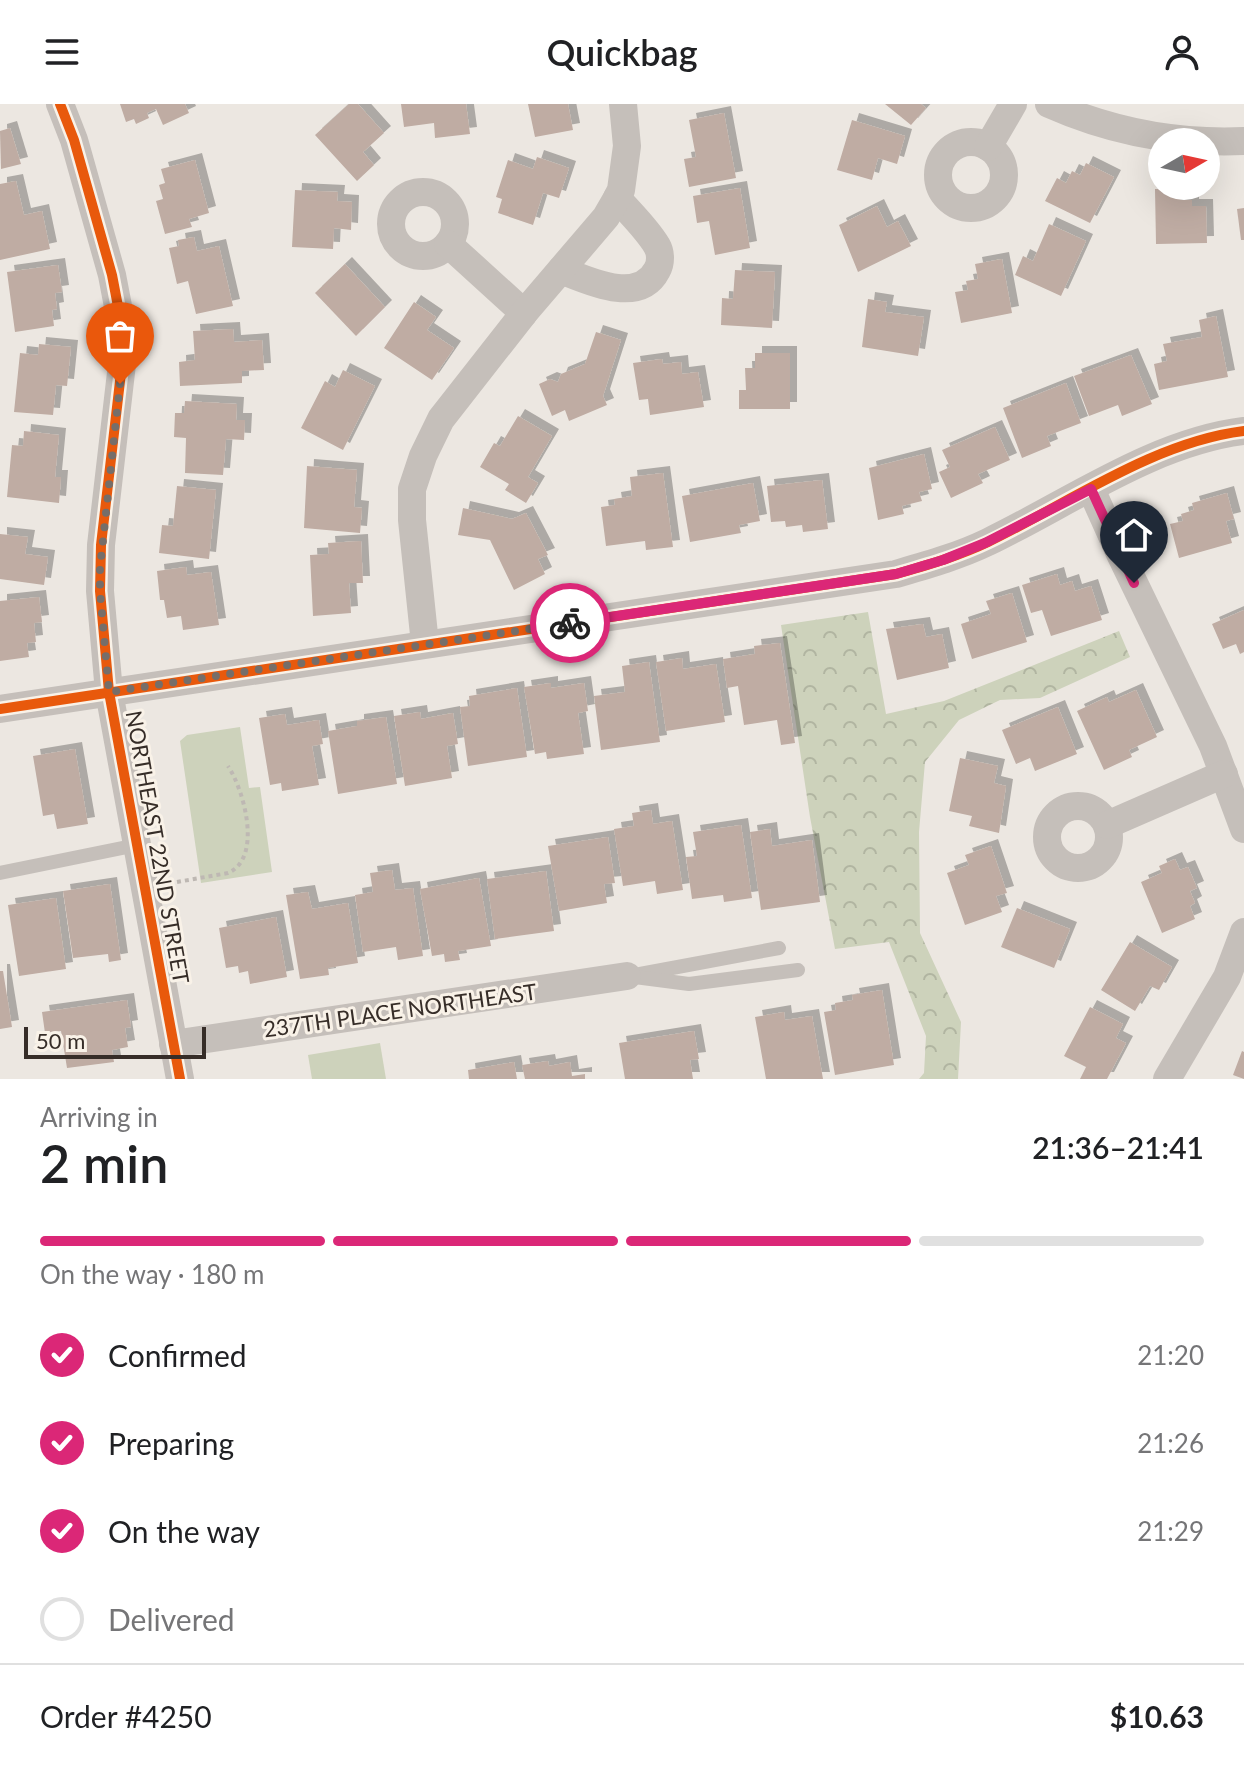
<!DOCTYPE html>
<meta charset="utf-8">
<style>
:root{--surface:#fff;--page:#f6f6f6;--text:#202124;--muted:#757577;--line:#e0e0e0;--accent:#db2777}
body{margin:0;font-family:Lato,sans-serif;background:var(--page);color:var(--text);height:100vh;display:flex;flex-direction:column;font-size:30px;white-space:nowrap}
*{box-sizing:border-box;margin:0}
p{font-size:26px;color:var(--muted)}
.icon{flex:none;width:44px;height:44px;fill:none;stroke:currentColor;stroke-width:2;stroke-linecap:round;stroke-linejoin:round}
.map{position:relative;height:975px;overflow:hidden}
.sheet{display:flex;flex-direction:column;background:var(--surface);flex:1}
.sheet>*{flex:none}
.needle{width:52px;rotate:81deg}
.controls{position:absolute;left:1148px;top:24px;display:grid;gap:16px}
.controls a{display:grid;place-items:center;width:72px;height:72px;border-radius:50%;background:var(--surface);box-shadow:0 8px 32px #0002;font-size:40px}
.scale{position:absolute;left:24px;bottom:20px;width:182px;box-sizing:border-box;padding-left:8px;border:4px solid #362d28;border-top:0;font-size:22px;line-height:28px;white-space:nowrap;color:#362d28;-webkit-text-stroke:6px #f9f2e8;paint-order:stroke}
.pin{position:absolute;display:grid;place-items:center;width:68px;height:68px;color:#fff;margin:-82px -34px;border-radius:50% 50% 50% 0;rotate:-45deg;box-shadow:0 0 8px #0007}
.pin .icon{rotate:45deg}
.courier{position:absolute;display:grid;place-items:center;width:80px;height:80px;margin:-40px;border:6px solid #db2777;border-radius:50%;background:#fff;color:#222;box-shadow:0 2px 10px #0007}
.headline em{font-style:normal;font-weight:600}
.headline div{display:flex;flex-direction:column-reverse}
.headline{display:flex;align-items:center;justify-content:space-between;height:136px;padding:0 40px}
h1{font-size:52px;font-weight:600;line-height:60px}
.bar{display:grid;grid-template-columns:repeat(4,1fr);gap:12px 8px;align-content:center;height:96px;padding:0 40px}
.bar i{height:10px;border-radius:6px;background:var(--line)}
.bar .current{background:var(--accent)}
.bar p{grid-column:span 4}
.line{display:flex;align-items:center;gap:20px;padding:0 40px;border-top:2px solid var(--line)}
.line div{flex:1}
ol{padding:0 40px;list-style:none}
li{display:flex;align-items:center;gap:24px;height:88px}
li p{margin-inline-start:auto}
li .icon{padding:8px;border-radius:50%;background:var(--accent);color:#fff;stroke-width:4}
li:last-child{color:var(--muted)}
li i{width:44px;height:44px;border:4px solid var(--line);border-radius:50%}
header{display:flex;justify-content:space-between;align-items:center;height:104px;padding:0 40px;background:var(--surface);font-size:36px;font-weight:600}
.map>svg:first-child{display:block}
.forest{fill:url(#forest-crowns)}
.green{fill:#cdd2bb}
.building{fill:#bfaca3;filter:url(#shadow)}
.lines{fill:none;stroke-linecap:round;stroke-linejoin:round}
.path{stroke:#beb8b3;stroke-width:4;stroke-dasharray:4 4;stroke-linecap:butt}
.service{stroke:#c5bfba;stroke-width:14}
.minor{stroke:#c5bfba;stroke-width:28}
.cycleway-casing{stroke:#f9f2e8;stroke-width:15}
.cycleway{stroke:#e8590c;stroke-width:10}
.done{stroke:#766e69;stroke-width:8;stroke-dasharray:0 14.4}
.route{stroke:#db2777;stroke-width:10}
.labels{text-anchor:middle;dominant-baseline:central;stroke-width:6;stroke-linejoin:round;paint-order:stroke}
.street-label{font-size:22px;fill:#362d28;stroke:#f9f2e8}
</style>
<header><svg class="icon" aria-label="menu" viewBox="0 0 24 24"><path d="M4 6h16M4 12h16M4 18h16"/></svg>Quickbag<svg class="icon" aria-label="person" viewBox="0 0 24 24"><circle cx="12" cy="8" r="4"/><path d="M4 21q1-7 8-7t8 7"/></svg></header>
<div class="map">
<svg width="1244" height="975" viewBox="0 0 1244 975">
<defs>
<pattern id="forest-crowns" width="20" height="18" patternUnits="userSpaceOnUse" patternTransform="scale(2)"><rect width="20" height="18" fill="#cdd2bb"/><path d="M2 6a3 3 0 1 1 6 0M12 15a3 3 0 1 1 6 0" fill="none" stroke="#b1b5a1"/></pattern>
<filter id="shadow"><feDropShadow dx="7" dy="-7" stdDeviation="0" flood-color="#0004"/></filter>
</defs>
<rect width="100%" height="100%" fill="#ece7e1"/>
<path class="forest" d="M868,508l18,102 58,-13 175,-70 11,26 -90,41 -40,2 -41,20 -34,42 -6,70 1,101 41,89 -3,57h-39l5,-6 2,-37 -37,-94 -54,7 -25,-132 -29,-192z"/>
<g class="green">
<path d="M240,623l9,61 11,-1 12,85 -71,11 -21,-142 7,-6z"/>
<path d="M380,939l6,36h-74l-4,-24z"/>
</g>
<g class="building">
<path d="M120,0h65l4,9 -26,12 -7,-16 -9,4 2,5 -13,6 -2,-5 -8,3z"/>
<path d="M349,0h9l26,29 -21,19 11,13 -17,16 -42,-46z"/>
<path d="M401,0h65l4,30 -35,4 -1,-15 -30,4z"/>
<path d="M528,0h40l5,26 -38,7z"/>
<path d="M885,0h36l5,4 -15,17z"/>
<path d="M724,9l12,65 -47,9 -5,-28 12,-2 -7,-37z"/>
<path d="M852,16l53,16 -8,28 -19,-6 -6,22 -35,-10z"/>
<path d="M10,24l11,36 -20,5 -1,-38z"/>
<path d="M537,53l32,11 -10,30 -16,-5 -10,32 -35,-12 4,-14 -6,-2 12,-37 25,9z"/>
<path d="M195,56l14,53 -20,6 3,8 -27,7 -9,-33 7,-2 -4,-14 6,-2 -4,-14z"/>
<path d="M1086,59l28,14 -24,46 -45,-22 12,-23 9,5 6,-12 8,4z"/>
<path d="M16,77l8,34 18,-4 8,38 -50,11v-76z"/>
<path d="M740,84l10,60 -35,7 -6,-34 -12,2 -4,-27z"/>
<path d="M1155,85h26v11h11v6h14l1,37 -51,1z"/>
<path d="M295,86l43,2 -1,9 15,1 -1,28 -17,-2 -1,21 -41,-2z"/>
<path d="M877,102l10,21 11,-6 13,25 -53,26 -19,-47z"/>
<path d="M1244,104v32h-3l-4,-31z"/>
<path d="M1049,120l37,17 -25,55 -46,-21 8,-19 10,5z"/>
<path d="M194,133l3,14 22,-5 14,60 -37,8 -8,-33 -11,3 -8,-36 10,-2 -1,-6z"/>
<path d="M1002,155l10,54 -51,10 -6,-31 13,-2 -2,-9 12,-2 -3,-15z"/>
<path d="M345,160l40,43 -29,29 -41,-43z"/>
<path d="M58,161l4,27 -7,1 2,16 -5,1 2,16 -39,6 -8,-60z"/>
<path d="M735,166l40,2 -3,56 -51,-3 1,-27 11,1z"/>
<path d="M868,195l19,3 -2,10 39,5 -6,39 -56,-9z"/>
<path d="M414,198l22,15 -9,13 27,18 -22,32 -48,-32z"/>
<path d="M1216,212l12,61 -69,13 -5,-26 13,-3 -4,-17 39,-7 -3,-17z"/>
<path d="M233,225l1,13 28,-2 2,30 -22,1v12l-62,3 -1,-24 16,-2 -2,-29z"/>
<path d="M596,228l25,8 -18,56 4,9 -38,16 -4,-11 -13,6 -13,-32 11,-5 8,3 3,-8 24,-10z"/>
<path d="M39,240l32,3 -4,39 -11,-1 -3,30 -39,-3 6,-59 18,2z"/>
<path d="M755,249h35v56h-51v-19h7l-1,-22h10z"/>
<path d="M1131,251l21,49 -30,12 -4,-11 -29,11 -15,-40z"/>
<path d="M662,255l1,5 18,-2 1,12 16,-2 6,35 -54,8 -2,-16 -9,1 -6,-37z"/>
<path d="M343,266l32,16 -32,64 -42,-22 24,-47 10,6z"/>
<path d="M1066,279l15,40 -34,13 4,10 -29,12 -19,-50z"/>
<path d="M185,297l52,3 -1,16h9l-1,20 -18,-1 -3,36 -38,-2 1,-35 -12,-1 1,-24h9z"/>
<path d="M518,312l34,20 -24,41 10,6 -12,20 -21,-13 4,-6 -29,-17 14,-24 6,3z"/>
<path d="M995,323l15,33 -32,14 5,9 -32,15 -12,-26 11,-5 -8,-17z"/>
<path d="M24,327l35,4 -4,42h6l-2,26 -52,-6 5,-52 11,1z"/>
<path d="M924,350l8,35 -13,3 3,9 -20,5 2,8 -26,6 -9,-52z"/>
<path d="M307,362l50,4 -3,37 8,1 -2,25 -56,-5z"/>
<path d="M663,369l10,74 -27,3 -1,-9 -39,5 -5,-39 14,-2 -1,-6 18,-3 -2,-19z"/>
<path d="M822,376l6,49 -25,3 -1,-7 -16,2 -1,-6 -14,1 -4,-36z"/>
<path d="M753,379l7,38 -21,4 2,8 -51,9 -8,-46z"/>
<path d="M177,382l39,4 -7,69 -50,-6 3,-28 11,1z"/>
<path d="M1227,389l7,26 -8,2 6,22 -53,15 -9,-34 13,-3 -2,-7 13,-4 -2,-7z"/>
<path d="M463,404l49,11 14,-6 22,42 -10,4 7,15 -31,16 -24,-50 -32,-5z"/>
<path d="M0,430l28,3 -3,17 23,3 -4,28 -44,-6z"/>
<path d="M361,437l2,42h-14l2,30 -38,3 -3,-61 19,-1 -1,-11z"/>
<path d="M186,463l1,8 24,-3 8,53 -36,5 -2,-14 -14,2 -3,-18h-4l-3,-29z"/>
<path d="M1057,470l3,11 12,-4 3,10 16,-5 11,34 -51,16 -9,-26 -11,3 -9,-28z"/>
<path d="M1012,489l15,49 -55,17 -11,-35 30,-10 -5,-13z"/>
<path d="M39,493l3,25 -8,1 2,19 -9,1 2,14 -29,4v-60z"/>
<path d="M1244,506v42l-4,2 -4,-10 -13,5 -11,-25z"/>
<path d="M923,520l3,13 16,-3 7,34 -52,12 -11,-51z"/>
<path d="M780,539l15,100 -14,2 -4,-25 -33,5 -6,-39 -11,2 -4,-29 32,-5 -1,-8z"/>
<path d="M682,554l1,11 33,-5 9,58 -59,9 -10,-69z"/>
<path d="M649,558l11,80 -59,8 -7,-54 31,-4 -3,-26z"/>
<path d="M551,579v5l33,-5 4,28 -10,2 6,41 -37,5 -1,-7 -11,2 -11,-67z"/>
<path d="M517,584l10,69 -59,9 -8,-59 10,-1 -1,-10z"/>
<path d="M1136,586l21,47 -28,13 3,7 -28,13 -27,-59 30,-14 2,5z"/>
<path d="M1058,603l19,47 -42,17 -5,-13 -14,6 -14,-34z"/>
<path d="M420,608l1,7 32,-6 5,31 -11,2 5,32 -47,8 -11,-70z"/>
<path d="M285,610l2,11 32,-5 4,24 -11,2 7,39 -37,6 -1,-8 -11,2 -11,-67z"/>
<path d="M386,613l11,67 -59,10 -10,-63 29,-5v-5z"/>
<path d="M75,645l13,75 -31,5 -3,-15 -11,2 -10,-60z"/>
<path d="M960,654l38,8 -4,17 12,3 -7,47 -30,-7 3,-10 -23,-5z"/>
<path d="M651,706l2,14 19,-3 11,69 -26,4 -2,-13 -32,5 -9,-57 20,-3 -2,-13z"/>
<path d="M741,721l11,73 -28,4 -1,-7 -31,4 -6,-42 11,-1 -4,-24z"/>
<path d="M770,725l2,17 40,-6 8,62 -59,8 -11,-78z"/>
<path d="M608,733l7,46 -11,1 3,19 -48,8 -11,-65z"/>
<path d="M991,742l16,47 -11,3 6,16 -37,13 -18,-52 22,-8 -4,-10z"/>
<path d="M1175,755l5,11 8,-3 9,21 -7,3 5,12 -5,3 5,13 -33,14 -21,-51 21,-9 -3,-7z"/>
<path d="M392,766l3,20 18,-2 10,68 -25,4 -2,-13 -33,5 -8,-57 18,-3 -3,-19z"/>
<path d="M546,767l8,60 -59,8 -8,-60z"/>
<path d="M479,774l12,68 -33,5 2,9 -15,2 -1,-8 -12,2 -12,-67z"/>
<path d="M110,780l11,76 -12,2 -1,-8 -35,4 -10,-67z"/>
<path d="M308,788l4,17 36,-6 10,60 -30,5 1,7 -29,4 -14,-84z"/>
<path d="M56,794l10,71 -47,7 -11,-71z"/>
<path d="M1017,804l53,21 -16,39 -53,-21z"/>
<path d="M276,813l11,60 -37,7 -2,-13 -9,2 -1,-7 -12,2 -7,-40z"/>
<path d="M1130,838l42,25 -13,23 -9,-4 -15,25 -34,-21z"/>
<path d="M0,867h3l9,56 -12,2z"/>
<path d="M882,886l12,75 -59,10 -11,-63 12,-2 -1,-7 18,-3 -1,-5z"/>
<path d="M127,896l4,27 -6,1 3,19 -16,3 2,12 -47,6 -6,-37 -16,2 -3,-21z"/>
<path d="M1090,903l33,17 -7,14 10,5 -19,36h-27l6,-12 -22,-11z"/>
<path d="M784,908l1,8 27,-4 11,63h-57l-11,-62z"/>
<path d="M694,927l5,28 -9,1 3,19h-68l-6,-36z"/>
<path d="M1242,947l2,1v27l-11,-4z"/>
<path d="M548,957l1,5 21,-4 2,14 13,-2v5h-60l-3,-14z"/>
<path d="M514,958l3,17h-48l-1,-9z"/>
</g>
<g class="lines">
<path class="path" d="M177,778l51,-9c35,-15 16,-83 0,-107"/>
<g class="service">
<path d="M0,769l137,-28"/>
<path d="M640,870l139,-26"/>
<path d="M627,872l62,8 109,-14"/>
</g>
<g class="minor">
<path d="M60,0l14,36 38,135 9,47 1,42 -21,181 -1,46 9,101 71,387"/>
<path d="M1049,0c63,28 126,40 195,37"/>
<circle cx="971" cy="71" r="33"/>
<path d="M988,43l25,-43"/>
<circle cx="423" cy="120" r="32"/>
<path d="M448,140l76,69"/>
<path d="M561,166c28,11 78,35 96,0 4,-7 4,-17 0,-24 -10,-17 -27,-33 -40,-48"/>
<path d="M1091,385l30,67 92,190 31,83"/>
<path d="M425,540l-13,-124v-31l11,-33 18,-37 83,-106 82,-96 11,-19 4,-8 6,-44 -4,-42"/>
<path d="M0,605l896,-135c31,-9 63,-18 92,-32 81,-39 166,-100 256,-111"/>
<circle cx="1078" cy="733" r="31"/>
<path d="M1107,721l117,-51"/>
<path d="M173,940l454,-68"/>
<path d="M1167,975l60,-102 17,-45"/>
</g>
<defs>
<g id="cycleway">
<path d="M60,0l14,36 38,135 9,47 1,42 -21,181 -1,46 9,101 71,387"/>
<path d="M0,605l896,-135c31,-9 63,-18 92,-32 81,-39 166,-100 256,-111"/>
</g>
</defs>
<use href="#cycleway" class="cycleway-casing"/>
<use href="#cycleway" class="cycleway"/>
</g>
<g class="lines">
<path class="done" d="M120,280l-20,184v23l9,101 461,-69"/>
<path class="route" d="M570,519l326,-49 47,-14 42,-17 106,-54 43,94"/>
</g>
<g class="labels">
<g class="street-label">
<text transform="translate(158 743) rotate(80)">NORTHEAST 22ND STREET</text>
<text transform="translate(400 906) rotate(-8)">237TH PLACE NORTHEAST</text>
</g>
</g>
</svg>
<div class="controls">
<a><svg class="needle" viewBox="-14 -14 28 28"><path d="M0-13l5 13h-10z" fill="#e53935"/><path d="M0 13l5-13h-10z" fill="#757577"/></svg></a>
</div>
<div class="scale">50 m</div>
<div class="pin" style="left:120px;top:280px;background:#ea580c"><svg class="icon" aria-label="bag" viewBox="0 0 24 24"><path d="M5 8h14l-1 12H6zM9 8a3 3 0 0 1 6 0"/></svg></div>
<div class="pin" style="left:1134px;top:479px;background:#1f2937"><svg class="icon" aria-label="home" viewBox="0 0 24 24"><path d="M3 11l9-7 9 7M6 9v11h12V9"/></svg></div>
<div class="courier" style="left:570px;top:519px"><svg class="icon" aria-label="bike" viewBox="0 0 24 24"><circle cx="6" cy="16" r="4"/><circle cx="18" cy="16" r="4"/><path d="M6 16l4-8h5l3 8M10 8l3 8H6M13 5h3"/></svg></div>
</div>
<section class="sheet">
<div class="headline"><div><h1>2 min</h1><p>Arriving in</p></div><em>21:36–21:41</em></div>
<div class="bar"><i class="current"></i><i class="current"></i><i class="current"></i><i></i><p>On the way · 180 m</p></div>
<ol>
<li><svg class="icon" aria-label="check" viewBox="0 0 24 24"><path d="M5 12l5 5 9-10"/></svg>Confirmed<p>21:20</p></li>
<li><svg class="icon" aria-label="check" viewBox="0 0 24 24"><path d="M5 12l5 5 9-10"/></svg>Preparing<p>21:26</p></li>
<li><svg class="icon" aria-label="check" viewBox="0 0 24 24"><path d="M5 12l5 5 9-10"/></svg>On the way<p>21:29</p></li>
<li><i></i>Delivered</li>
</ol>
<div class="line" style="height:104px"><div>Order #4250</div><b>$10.63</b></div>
</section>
